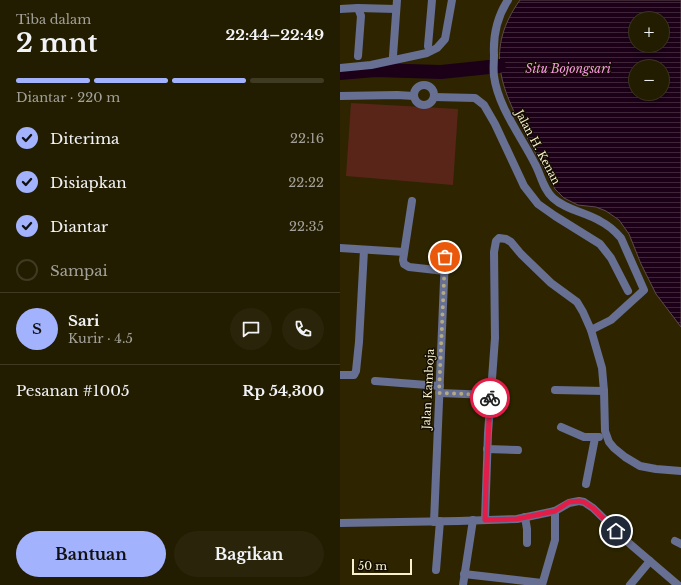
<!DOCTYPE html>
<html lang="id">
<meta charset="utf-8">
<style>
:root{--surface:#221c00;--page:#2a250a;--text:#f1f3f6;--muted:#a2a199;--line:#3f3a22;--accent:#a3b2fd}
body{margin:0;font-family:"Libre Baskerville",serif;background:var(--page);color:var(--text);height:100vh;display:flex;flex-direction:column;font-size:15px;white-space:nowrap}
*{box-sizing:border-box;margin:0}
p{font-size:13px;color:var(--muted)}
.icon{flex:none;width:22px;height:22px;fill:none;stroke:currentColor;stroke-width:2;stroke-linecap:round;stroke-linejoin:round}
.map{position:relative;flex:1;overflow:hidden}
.side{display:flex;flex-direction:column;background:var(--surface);width:340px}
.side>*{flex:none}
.controls{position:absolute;left:289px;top:12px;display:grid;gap:8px}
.controls a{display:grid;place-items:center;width:40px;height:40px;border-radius:50%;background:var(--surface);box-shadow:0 2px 10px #0003,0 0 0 1px var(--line);font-size:20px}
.scale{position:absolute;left:12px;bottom:10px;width:60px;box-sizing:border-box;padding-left:4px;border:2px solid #f9f0cd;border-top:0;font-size:11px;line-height:14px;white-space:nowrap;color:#f9f0cd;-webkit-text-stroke:3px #140e00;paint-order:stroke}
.pin{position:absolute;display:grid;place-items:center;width:34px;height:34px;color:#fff;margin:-17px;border:2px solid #fff;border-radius:50%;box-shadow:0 1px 4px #0007}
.courier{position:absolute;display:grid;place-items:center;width:40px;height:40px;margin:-20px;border:3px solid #e11d48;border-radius:50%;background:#fff;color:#222;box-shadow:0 1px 5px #0007}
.overview em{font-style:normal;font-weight:700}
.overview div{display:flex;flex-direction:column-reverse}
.overview{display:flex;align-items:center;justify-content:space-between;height:68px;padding:0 16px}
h1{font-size:26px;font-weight:700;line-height:30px}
.bar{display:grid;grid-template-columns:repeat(4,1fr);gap:6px 4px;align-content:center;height:48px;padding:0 16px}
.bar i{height:5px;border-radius:3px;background:var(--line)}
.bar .current{background:var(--accent)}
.bar p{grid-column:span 4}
.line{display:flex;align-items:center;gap:10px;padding:0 16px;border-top:1px solid var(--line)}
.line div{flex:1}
.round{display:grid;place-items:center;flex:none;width:42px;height:42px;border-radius:21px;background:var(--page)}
ol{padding:0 16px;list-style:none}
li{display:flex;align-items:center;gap:12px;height:44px}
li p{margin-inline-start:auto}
li .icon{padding:4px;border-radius:50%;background:var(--accent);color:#111;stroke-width:4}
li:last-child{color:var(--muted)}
li i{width:22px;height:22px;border:2px solid var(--line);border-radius:50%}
.primary-button{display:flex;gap:8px;margin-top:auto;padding:8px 16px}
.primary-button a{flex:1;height:46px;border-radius:24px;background:var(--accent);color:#111;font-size:16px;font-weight:700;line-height:46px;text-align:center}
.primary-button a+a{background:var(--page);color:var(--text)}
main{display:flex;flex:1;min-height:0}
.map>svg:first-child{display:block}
.park{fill:#592518}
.water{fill:url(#water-rules);stroke:#5e484e;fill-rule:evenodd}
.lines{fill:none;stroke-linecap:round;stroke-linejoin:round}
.river{stroke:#1c0018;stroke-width:14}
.minor{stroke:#676f92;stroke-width:8}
.done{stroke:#b2a985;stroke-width:4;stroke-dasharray:0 7.2}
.route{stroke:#e11d48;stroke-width:5}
.labels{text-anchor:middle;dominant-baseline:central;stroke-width:3;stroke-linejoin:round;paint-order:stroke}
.street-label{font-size:11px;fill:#f9f0cd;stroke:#140e00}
.water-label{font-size:12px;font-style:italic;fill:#fa97e5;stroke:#140e00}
</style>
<main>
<section class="side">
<div class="overview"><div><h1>2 mnt</h1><p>Tiba dalam</p></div><em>22:44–22:49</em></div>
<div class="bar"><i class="current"></i><i class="current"></i><i class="current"></i><i></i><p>Diantar · 220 m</p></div>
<ol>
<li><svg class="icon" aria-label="check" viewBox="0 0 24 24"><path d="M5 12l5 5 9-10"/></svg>Diterima<p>22:16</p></li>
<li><svg class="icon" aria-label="check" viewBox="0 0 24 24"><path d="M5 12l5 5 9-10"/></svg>Disiapkan<p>22:22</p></li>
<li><svg class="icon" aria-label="check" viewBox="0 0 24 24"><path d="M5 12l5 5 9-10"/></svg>Diantar<p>22:35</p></li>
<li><i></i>Sampai</li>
</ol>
<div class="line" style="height:72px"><b class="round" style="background:var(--accent);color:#111">S</b><div><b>Sari</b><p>Kurir · 4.5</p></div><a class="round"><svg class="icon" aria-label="chat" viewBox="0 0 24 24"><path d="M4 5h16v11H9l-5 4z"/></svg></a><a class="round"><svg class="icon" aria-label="phone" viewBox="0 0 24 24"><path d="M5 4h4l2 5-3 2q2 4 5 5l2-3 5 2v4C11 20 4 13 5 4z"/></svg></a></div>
<div class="line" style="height:52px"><div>Pesanan #1005</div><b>Rp 54,300</b></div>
<div class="primary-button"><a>Bantuan</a><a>Bagikan</a></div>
</section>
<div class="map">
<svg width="341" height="585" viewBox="0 0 341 585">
<defs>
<pattern id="water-rules" width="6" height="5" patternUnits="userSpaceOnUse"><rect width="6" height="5" fill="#1c0018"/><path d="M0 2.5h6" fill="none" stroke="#3e2638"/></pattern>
</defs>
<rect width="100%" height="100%" fill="#2e2500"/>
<path class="park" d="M11,103l107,6 -5,76 -107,-9z"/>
<path class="water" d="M180,0h161v327l-25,-33 -15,-30 -12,-30 -10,-14 -13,-9 -10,-4 -18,-2 -14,-7 -9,-9c-10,-18 -20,-36 -29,-54 -26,-48 -41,-86 -6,-135zM296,19h26v26h-26zM296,67h26v26h-26z"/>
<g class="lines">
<path class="river" d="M0,73l35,-3 66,2 58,-6"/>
<g class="minor">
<path d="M168,0c-11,17 -15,35 -14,55 0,7 -1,14 0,21 4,31 27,60 41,88 6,11 8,25 18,34 13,12 32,14 47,23 8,4 15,10 21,17l23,52 -33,30 -20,10"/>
<path d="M18,8l38,1"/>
<path d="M0,9l18,-1 3,8 -3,40"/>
<path d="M88,46l4,-46"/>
<path d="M53,56l4,-56"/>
<path d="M0,68l31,-3 56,-12 10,-5 8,-9 7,-39"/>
<circle cx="84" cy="95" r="10"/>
<path d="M0,96l57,-1 17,1"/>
<path d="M94,97l41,1 9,7 11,19 29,62 14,18 17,12 45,28 11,14 17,33"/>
<path d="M72,201l-9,59 1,4 5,3 36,4"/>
<path d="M0,248l64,4"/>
<path d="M0,375h14l2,-4 3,-29 5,-92"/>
<path d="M35,381l65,5"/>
<path d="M215,390l49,1"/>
<path d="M99,393l51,2"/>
<path d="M221,427l23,10h15"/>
<path d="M147,449l31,1"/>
<path d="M246,484l9,-46"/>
<path d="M185,517l2,12v14"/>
<path d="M145,520l3,-87 7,-95 -1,-86 2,-11 3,-3 7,1 5,3 10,12 30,29 26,19 6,10 8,18 11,38 2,23 1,40 4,11 5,6 11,9 15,9 16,3 25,2"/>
<path d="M94,522l11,-265"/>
<path d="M0,523l119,-2 58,-2 38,-8 14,-8 10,-2 5,1 9,6 37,36 48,41"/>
<path d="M335,541l6,3"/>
<path d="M96,570l4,-49"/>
<path d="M124,574l78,9"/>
<path d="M123,585l10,-65"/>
<path d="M202,585l13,-45v-29"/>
<path d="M290,585l20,-24"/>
</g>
</g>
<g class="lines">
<path class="done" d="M105,257l-6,136 51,2v3"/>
<path class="route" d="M150,398l-4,86 -1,36 32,-1 38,-8 14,-9 10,-1 5,1 9,6 23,23"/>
</g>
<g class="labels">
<g class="street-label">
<text transform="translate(198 147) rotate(62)">Jalan H. Kenan</text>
<text transform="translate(88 389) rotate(-87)">Jalan Kamboja</text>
</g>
<g class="water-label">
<text x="228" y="68">Situ Bojongsari</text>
</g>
</g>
</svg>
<div class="controls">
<a>+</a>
<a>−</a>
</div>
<div class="scale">50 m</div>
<div class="pin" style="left:105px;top:257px;background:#ea580c"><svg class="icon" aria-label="bag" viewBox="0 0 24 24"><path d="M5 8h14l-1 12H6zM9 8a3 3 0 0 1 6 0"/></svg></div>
<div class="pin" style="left:276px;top:531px;background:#1f2937"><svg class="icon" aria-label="home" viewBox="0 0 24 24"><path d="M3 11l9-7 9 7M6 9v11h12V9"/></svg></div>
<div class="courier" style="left:150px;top:398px"><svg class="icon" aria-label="bike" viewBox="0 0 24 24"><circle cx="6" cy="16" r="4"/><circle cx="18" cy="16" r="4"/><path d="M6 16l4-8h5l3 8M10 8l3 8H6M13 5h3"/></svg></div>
</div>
</main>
